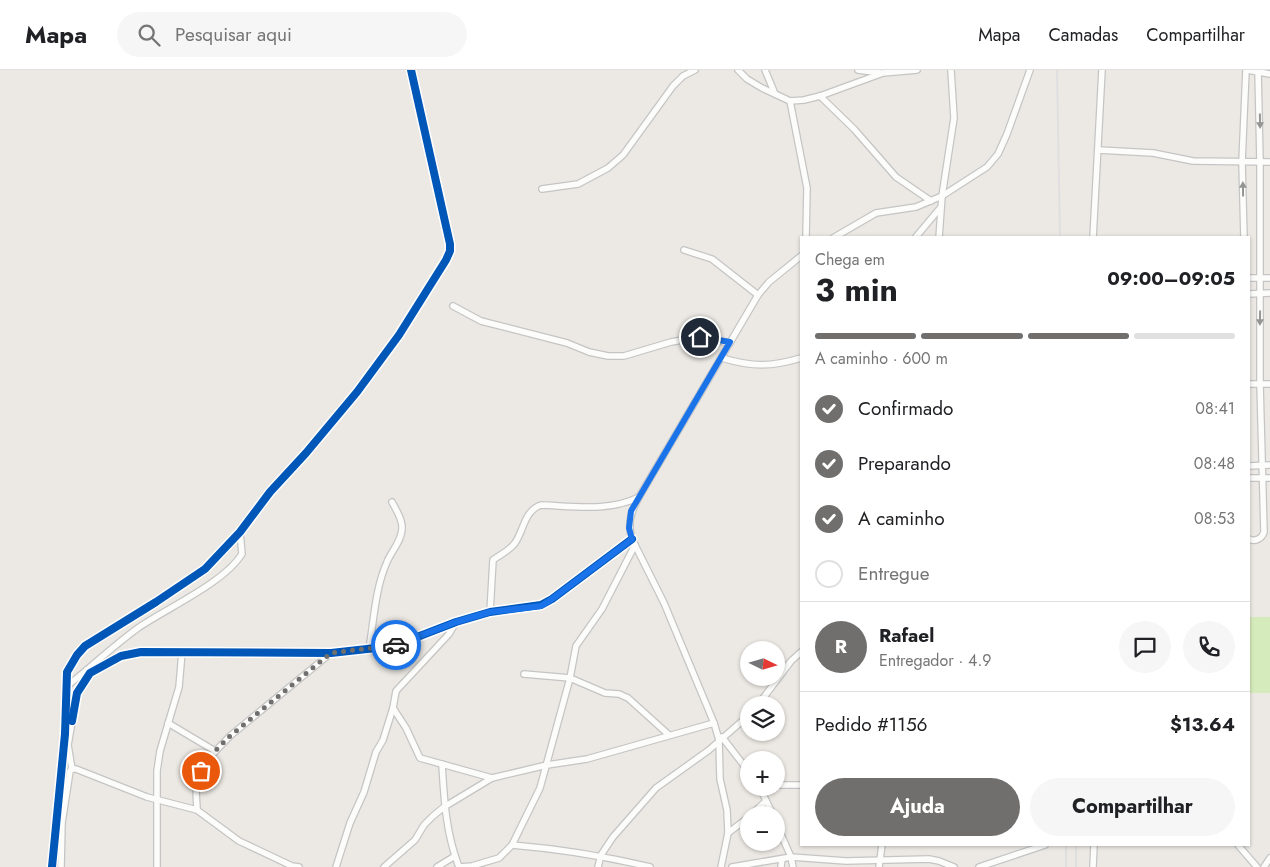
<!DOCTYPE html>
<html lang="pt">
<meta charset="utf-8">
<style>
:root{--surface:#fff;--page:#f6f6f6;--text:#202124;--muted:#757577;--line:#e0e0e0;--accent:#706f6e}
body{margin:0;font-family:Jost,sans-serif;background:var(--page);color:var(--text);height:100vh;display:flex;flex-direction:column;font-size:19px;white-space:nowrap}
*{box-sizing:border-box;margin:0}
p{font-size:16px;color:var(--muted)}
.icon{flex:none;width:28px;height:28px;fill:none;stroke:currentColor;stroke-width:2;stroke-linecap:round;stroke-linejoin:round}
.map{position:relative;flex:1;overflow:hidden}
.sheet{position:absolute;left:800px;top:166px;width:450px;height:610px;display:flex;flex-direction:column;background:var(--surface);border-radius:0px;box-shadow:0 1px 4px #0004}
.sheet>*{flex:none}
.needle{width:32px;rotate:95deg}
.controls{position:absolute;left:740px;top:571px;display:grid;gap:10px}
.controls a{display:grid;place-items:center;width:45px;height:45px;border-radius:50%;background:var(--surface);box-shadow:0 1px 4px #0004;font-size:25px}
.pin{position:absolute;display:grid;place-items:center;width:42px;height:42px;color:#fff;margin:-21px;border:2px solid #fff;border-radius:50%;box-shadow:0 1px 5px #0007}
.courier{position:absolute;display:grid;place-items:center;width:50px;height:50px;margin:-25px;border:4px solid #1a73e8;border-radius:50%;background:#fff;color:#222;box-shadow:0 1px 6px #0007}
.headline em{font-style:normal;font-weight:700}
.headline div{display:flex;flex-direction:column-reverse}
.headline{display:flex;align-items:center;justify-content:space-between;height:85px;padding:0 15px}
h1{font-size:32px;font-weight:700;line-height:38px}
.bar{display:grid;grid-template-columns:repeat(4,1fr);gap:8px 5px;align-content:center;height:60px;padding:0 15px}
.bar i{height:6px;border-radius:4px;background:var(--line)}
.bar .selected{background:var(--accent)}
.bar p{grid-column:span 4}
.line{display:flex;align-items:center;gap:12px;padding:0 15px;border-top:1px solid var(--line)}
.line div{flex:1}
.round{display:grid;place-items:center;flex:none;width:52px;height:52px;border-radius:26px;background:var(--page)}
ol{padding:0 15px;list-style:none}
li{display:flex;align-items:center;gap:15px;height:55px}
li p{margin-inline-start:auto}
li .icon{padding:5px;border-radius:50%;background:var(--accent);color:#fff;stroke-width:4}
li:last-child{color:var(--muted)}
li i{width:28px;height:28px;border:2px solid var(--line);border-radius:50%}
.cta{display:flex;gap:10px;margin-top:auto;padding:10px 15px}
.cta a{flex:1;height:58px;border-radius:30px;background:var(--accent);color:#fff;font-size:20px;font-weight:700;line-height:58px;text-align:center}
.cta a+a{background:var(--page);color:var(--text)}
header{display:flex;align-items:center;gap:30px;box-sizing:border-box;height:70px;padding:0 25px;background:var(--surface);border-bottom:1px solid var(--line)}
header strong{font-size:24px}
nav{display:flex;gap:28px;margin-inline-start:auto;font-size:18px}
.search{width:350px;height:45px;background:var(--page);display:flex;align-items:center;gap:12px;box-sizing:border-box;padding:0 18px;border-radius:28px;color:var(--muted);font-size:19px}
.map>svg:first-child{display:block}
.pitch{fill:#d6ebbb}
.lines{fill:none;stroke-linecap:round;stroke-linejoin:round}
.street-casing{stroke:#c5c5c5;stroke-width:8}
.street{stroke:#fcfcfb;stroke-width:5.5}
.rail{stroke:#dfdfe1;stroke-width:2}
.cycleway-casing{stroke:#fff;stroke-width:11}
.cycleway{stroke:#0057b8;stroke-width:8}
.oneway{fill:#959594}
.done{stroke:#706f6e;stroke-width:5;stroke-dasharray:0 9}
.route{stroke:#1a73e8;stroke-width:6}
</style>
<header>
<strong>Mapa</strong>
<div class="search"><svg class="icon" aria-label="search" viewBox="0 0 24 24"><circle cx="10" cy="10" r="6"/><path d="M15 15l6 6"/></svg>Pesquisar aqui</div>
<nav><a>Mapa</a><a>Camadas</a><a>Compartilhar</a></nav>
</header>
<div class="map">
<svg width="1270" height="797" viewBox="0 0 1270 797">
<rect width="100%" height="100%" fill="#ece9e4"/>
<rect class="pitch" x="1249" y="547" width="21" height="76"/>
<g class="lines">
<defs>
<g id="street">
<path d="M738,0l9,9 15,9 28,13 14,-1 16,-4 63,-23 34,-3"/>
<path d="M765,0l10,24"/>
<path d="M858,0l23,3"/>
<path d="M1247,0l23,4"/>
<path d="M820,26l34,33 42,48 35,24"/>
<path d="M790,31l17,87 -1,50"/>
<path d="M1098,80l55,3 40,8 77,1"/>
<path d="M542,119l36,-5 30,-16 15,-13 50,-69 10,-10 12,-6"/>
<path d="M833,168l43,-25 40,-6 26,-11 45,-29 11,-13 9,-20 23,-64"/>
<path d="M915,168l26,-31"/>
<path d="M939,168l3,-42 12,-78 -3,-48"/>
<path d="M1093,168l9,-168"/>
<path d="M1244,168l-2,-76 4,-92"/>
<path d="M684,180l28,9 46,36"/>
<path d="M1249,208h21"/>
<path d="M1249,224l21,-1"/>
<path d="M453,236l28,15 86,22 22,9 19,4h16l47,-14 29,-5 30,6"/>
<path d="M722,288c30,9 49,9 79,0"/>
<path d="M1249,314h21"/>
<path d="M1249,396l21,-1"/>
<path d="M1249,408h21"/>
<path d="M1249,469c6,3 13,0 15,-7l-4,-148v-222l-2,-92"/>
<path d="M490,542l3,-52c8,-6 16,-9 22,-17 9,-13 9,-32 26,-38 31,1 69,7 98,-8"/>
<path d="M369,579c5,-29 6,-60 18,-87 4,-10 16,-23 15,-35 0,-9 -6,-17 -10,-25"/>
<path d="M524,604l46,4 35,15 14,1 9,4 41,37"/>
<path d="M66,617c24,-19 47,-41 72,-59 29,-20 86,-45 104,-74l-2,-22"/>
<path d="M758,635l33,-44 10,-9"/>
<path d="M393,638l13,20 14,30 72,20"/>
<path d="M168,653l47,28"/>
<path d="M722,667l27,35"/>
<path d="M442,694c2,35 4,70 17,103"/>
<path d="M72,699h4l71,28 50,13 42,31 53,25 7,1"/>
<path d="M776,715h25"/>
<path d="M760,718l13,27"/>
<path d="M197,740c0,-9 -2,-19 0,-28 3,-18 21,-33 33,-46l101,-83"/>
<path d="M751,745l15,-14"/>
<path d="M776,753l15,34 2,10"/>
<path d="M728,763l21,-16"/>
<path d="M512,775c48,4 92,11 138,22"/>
<path d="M1238,775l19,22"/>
<path d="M52,797l13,-133 2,-62 10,-17 8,-9 71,-44 49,-33 35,-37 30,-40 36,-39 51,-61 42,-57 47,-75 4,-9v-7l-39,-174"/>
<path d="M61,797l1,-44 8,-52 2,-2 -4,-24 9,-52 13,-20 31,-17 20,-4 190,1 54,-6 14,-3 57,-22 34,-10 51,-7 11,-6 80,-60"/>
<path d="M157,797v-96l3,-20 19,-64 3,-35"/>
<path d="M336,797l14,-44 14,-31 12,-40 7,-12 10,-32 3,-17 53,-57 7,-12"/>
<path d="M384,797l31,-27 9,-15 9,-9 11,-9 48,-29 55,-13 40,-6 127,-36"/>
<path d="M437,797l18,-11"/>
<path d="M460,797l12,-1 27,-8 13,-13 28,-57 30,-110 6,-32 26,-37 33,-64"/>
<path d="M598,797l3,-12 12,-18 43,-49 53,-38 40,-35"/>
<path d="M721,797l7,-34 -1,-23 -7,-31 -1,-39 -5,-17 -50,-120 -32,-64c-5,-16 -1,-27 7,-42l119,-202 11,-13 32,-26"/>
<path d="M732,797l59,-10 55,4 83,-2 10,2 15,6"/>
<path d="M781,797l1,-8"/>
<path d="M879,797l3,-22"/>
<path d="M979,797l66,-22"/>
<path d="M1093,797l1,-22"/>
<path d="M1264,797l6,-9"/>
</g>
</defs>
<use href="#street" class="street-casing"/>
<use href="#street" class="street"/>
<g class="rail">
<path d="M1057,0l3,168"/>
<path d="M1066,775v22"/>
<path d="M1076,775v22"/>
</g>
<defs>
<g id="cycleway">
<path d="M72,651l5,-28 13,-20 31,-17 20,-4 190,1 54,-6 14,-3 57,-22 34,-10 51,-7 11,-6 80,-60"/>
<path d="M52,797l13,-133 2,-62 10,-17 8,-9 71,-44 49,-33 35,-37 30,-40 36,-39 51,-61 42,-57 47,-75 4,-9v-7l-39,-174"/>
</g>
</defs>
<use href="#cycleway" class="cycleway-casing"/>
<use href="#cycleway" class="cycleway"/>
</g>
<defs><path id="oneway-solid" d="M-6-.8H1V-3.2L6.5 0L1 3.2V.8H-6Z" transform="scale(1.25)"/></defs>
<g class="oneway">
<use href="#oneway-solid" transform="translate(1260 51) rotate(89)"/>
<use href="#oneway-solid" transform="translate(1243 119) rotate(-91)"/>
<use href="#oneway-solid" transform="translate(1260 248) rotate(91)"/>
</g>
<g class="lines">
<path class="done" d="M201,701l14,-20 15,-15 101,-83 65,-8"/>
<path class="route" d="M396,575l60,-23 34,-10 51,-6 11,-7 80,-60 -3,-11 2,-17 99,-169 -30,-5"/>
</g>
</svg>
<div class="controls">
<a><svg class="needle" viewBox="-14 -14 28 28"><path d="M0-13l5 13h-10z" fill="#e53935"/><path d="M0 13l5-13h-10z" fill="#757577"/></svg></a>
<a><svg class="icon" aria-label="layers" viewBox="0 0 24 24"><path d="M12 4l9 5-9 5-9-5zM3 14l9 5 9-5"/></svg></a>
<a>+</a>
<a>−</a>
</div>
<div class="pin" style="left:201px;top:701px;background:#ea580c"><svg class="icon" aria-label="bag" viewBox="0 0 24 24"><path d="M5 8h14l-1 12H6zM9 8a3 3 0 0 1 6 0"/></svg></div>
<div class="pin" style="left:700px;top:267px;background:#1f2937"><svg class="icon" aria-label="home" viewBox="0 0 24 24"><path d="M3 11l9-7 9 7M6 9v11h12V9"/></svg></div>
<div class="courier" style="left:396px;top:575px"><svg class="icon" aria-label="car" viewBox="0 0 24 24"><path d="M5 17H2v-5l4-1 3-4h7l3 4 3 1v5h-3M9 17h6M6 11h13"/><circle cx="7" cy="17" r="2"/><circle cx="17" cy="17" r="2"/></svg></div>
<section class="sheet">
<div class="headline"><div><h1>3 min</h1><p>Chega em</p></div><em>09:00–09:05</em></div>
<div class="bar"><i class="selected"></i><i class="selected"></i><i class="selected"></i><i></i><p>A caminho · 600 m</p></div>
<ol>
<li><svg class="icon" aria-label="check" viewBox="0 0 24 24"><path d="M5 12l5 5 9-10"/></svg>Confirmado<p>08:41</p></li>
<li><svg class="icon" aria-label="check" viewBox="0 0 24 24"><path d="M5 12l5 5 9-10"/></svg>Preparando<p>08:48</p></li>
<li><svg class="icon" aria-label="check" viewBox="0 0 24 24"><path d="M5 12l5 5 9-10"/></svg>A caminho<p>08:53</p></li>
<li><i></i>Entregue</li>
</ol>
<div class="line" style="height:90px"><b class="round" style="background:var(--accent);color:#fff">R</b><div><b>Rafael</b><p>Entregador · 4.9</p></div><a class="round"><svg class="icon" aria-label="chat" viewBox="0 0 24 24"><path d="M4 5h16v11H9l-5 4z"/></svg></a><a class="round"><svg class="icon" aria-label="phone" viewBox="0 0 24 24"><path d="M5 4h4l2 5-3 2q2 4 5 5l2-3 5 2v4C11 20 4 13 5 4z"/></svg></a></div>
<div class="line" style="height:65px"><div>Pedido #1156</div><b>$13.64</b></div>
<div class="cta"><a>Ajuda</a><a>Compartilhar</a></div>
</section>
</div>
